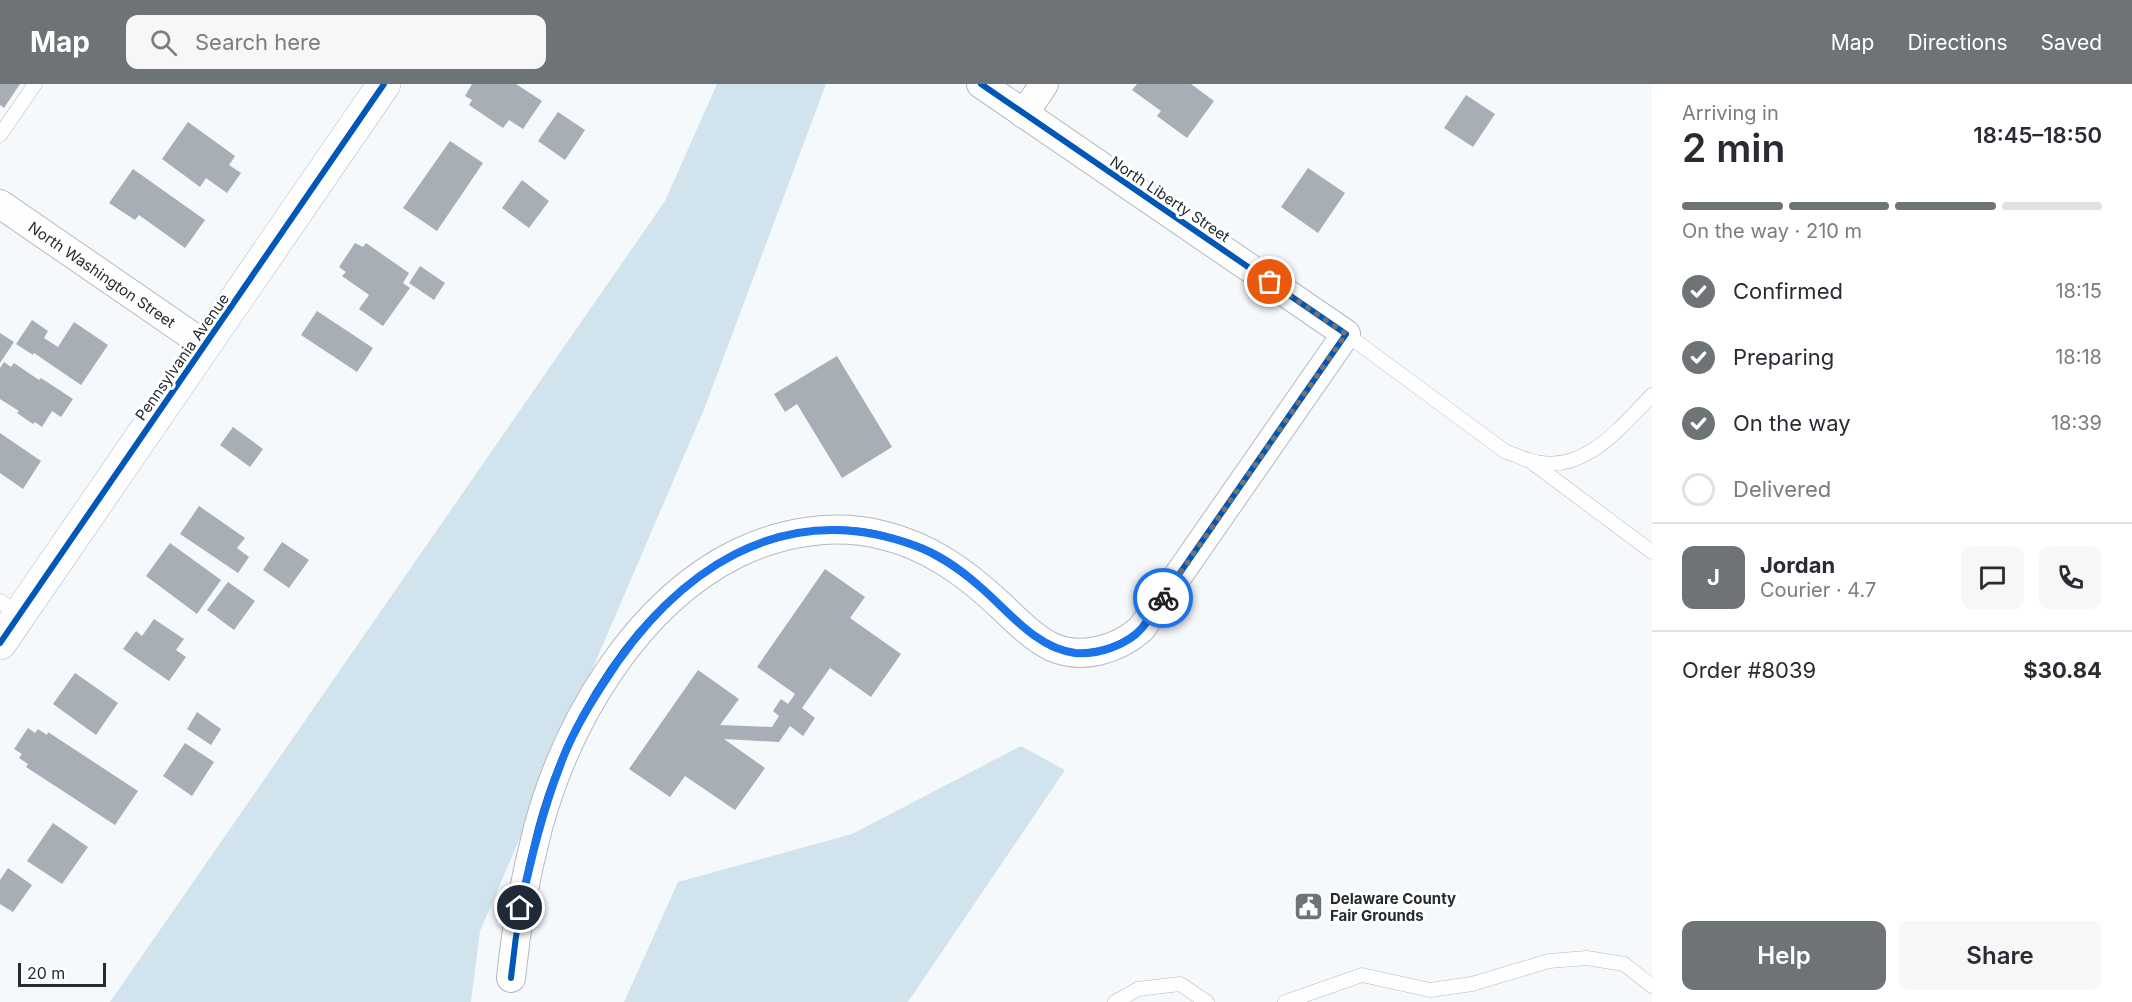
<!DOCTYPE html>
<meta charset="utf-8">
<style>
:root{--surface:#fff;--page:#f7f7f7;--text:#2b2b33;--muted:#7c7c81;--line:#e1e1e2;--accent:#6e7376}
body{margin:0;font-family:Inter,sans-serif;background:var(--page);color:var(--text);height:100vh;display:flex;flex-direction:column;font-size:22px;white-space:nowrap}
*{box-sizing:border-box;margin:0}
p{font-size:20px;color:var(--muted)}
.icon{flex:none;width:33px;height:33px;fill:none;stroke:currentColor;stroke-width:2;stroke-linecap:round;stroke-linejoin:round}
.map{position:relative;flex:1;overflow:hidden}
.drawer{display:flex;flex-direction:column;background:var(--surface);width:480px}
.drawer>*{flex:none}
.scale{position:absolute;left:18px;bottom:15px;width:88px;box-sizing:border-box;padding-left:6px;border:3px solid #252b2e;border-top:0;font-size:16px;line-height:21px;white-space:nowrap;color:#252b2e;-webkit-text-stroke:4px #fff;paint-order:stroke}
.pin{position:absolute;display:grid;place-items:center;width:51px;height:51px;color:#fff;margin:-26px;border:3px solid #fff;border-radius:50%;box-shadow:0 2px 6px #0007}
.courier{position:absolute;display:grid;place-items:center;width:60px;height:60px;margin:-30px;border:4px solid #1a73e8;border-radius:50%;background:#fff;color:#222;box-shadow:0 2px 8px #0007}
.headline em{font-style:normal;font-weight:600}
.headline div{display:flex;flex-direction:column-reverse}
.headline{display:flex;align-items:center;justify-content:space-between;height:102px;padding:0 30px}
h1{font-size:39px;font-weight:600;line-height:45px}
.bar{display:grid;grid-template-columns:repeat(4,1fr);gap:9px 6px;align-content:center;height:72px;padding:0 30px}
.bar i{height:8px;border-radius:4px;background:var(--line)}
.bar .current{background:var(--accent)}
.bar p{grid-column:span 4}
.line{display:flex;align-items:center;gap:15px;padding:0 30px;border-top:2px solid var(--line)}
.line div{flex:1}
.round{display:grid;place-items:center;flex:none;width:63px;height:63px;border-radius:12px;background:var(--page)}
ol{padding:0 30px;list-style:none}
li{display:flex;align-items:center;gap:18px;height:66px}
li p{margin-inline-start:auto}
li .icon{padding:6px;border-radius:50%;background:var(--accent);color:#fff;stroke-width:4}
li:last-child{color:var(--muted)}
li i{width:33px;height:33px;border:3px solid var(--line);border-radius:50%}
.action{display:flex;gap:12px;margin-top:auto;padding:12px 30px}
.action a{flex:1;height:69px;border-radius:12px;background:var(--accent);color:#fff;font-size:24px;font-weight:600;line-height:69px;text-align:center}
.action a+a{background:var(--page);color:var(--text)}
header{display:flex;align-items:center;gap:36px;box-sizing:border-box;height:84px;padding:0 30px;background:var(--accent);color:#fff}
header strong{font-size:28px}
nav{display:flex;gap:33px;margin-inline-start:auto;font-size:21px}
.search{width:420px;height:54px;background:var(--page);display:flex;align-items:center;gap:15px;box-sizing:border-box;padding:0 21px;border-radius:12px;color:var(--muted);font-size:22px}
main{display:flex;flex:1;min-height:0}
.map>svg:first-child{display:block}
.green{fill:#d1e4ee}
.building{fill:#a8aeb6}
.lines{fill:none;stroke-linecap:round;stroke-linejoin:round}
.service-casing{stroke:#b5b9bc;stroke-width:15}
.minor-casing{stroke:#b5b9bc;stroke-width:30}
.tertiary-casing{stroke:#b5b9bc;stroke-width:34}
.service{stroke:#fefeff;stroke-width:14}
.minor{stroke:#fefeff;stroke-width:28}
.tertiary{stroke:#fefeff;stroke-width:33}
.cycleway-casing{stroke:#fff;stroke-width:10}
.cycleway{stroke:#0057b8;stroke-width:6}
.done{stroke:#6e7376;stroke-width:6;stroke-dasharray:0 10.8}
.route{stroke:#1a73e8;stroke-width:8}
.labels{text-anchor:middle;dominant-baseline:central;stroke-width:6;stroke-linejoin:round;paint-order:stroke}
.street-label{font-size:15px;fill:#252b2e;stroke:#fff}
.poi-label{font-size:15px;font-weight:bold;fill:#252b2e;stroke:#fff;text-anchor:start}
</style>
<header>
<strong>Map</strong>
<div class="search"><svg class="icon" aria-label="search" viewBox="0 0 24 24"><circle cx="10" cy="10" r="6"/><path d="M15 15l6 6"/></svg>Search here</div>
<nav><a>Map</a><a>Directions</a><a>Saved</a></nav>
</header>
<main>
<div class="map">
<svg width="1652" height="918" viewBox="0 0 1652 918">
<rect width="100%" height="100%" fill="#f6f9fc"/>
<g class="green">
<path d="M717,0h109l-121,323 -225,524 -9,71h-361l555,-801z"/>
<path d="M1021,662l44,24 -157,232h-284l54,-120 174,-48z"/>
</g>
<g class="building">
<path d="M0,0h20l-16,24 -4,-3z"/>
<path d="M472,0h44l26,17 -19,28 -14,-9 -6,8 -34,-23 3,-5 -7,-4z"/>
<path d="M1137,0h54l23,17 -27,37 -30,-22 4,-5 -29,-21z"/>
<path d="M1466,11l29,19 -22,33 -29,-19z"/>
<path d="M558,28l27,18 -20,30 -27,-19z"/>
<path d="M188,38l47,34 -6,9 12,8 -14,20 -21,-15 -6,9 -38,-28z"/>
<path d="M450,57l33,22 -46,68 -34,-23z"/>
<path d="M1308,84l37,25 -27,40 -37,-26z"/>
<path d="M133,85l72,51 -20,28 -46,-33 -4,5 -26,-17z"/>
<path d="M522,96l27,21 -20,27 -27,-20z"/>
<path d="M355,159l8,4 3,-4 43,30 -6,10 7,5 -27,38 -24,-17 10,-14 -27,-19 4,-4 -7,-5z"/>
<path d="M420,182l25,17 -11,17 -25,-17z"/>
<path d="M317,227l56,37 -16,24 -56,-37z"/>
<path d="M32,236l16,11 -4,7 14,9 16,-25 34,23 -27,40 -47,-32 -1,2 -17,-11z"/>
<path d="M0,249l14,9 -14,21z"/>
<path d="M837,272l55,91 -50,31 -45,-74 -12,8 -11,-18z"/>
<path d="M4,278l7,5 3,-4 25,17 2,-2 32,21 -12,18 -9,-6 -10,16 -7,-5 -2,2 -16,-11 2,-2 -19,-12v-31z"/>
<path d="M233,343l30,22 -13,18 -30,-22z"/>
<path d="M0,349l41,28 -18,28 -23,-16z"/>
<path d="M199,422l46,32 -8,10 12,9 -11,16 -58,-39z"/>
<path d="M282,458l27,18 -20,28 -26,-18z"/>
<path d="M170,459l51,37 -24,34 -51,-38z"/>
<path d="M825,485l40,28 -15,21 51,36 -30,43 -41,-29 -28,40 13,10 -12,18 -13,-10 -11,16 -55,-3 41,29 -30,42 -50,-34 -15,21 -41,-28 69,-99 41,29 -19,26 52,2 7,-11 -6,-5 8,-12 7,5 7,-10 -38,-27z"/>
<path d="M228,498l27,19 -21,29 -27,-20z"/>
<path d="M154,535l30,20 -8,11 10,7 -17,24 -46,-32 13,-18 6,5z"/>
<path d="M75,589l43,30 -22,32 -43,-31z"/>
<path d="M197,628l24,17 -10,16 -24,-16z"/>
<path d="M28,644l7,5 3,-4 9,6 1,-3 90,59 -23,34 -89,-58 2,-3 -9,-6 3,-4 -8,-5z"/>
<path d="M185,659l29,19 -22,34 -29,-20z"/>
<path d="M53,739l35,24 -26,37 -35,-23z"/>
<path d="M8,784l24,17 -19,27 -13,-8v-24z"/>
</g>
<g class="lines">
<defs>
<g id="service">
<path d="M0,51l35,-51"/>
<path d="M1346,250l160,118c8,2 15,6 22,8 53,18 92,-32 124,-65"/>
<path d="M1530,377l122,91"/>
<path d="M0,517l19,14"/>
<path d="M1115,918l23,-13 42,-5 27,18"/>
<path d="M1285,918l77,-27 68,15 42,-6 77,-23 38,-3 37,6 28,22"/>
</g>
<g id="minor">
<path d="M1024,30l20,-30"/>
<path id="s1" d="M0,120l205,141"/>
<path d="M511,894c5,-50 14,-101 27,-150 29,-107 98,-225 200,-275 44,-21 96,-30 144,-18 47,11 84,38 118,70 16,15 32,32 52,42 30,13 65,3 89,-18l205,-295 -365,-250"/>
</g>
<path id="tertiary" d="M0,559l384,-559"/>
</defs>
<use href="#service" class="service-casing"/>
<use href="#minor" class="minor-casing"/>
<use href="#tertiary" class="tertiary-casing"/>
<use href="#service" class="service"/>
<use href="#minor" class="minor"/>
<use href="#tertiary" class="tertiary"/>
<defs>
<g id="cycleway">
<path d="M0,559l384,-559"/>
<path d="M511,894c5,-50 14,-101 27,-150 29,-107 98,-225 200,-275 44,-21 96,-30 144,-18 47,11 84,38 118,70 16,15 32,32 52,42 30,13 65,3 89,-18l205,-295 -365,-250"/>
</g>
</defs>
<use href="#cycleway" class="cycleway-casing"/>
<use href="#cycleway" class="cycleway"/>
</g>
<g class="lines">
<path class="done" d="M1163,514l183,-264 -76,-52"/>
<path class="route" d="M520,824c11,-48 22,-96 40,-142 10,-29 26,-56 43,-82 70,-111 177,-189 313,-138 22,8 44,23 62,39 30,25 56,62 97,68 22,2 53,-8 67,-25 8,-10 14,-20 21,-30"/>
</g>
<defs>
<symbol id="civic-square" viewBox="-11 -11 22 22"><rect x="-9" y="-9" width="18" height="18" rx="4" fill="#6e7376" stroke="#fff"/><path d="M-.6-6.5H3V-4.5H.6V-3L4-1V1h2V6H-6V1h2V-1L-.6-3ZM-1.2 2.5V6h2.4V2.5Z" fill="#fff"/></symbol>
</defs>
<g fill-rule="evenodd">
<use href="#civic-square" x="1292" y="806" width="33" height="33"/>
</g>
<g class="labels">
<g class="street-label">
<text transform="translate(1170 115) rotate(34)">North Liberty Street</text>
<text stroke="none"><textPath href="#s1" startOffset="124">North Washington Street</textPath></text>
<text transform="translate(182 273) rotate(-55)">Pennsylvania Avenue</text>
</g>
<g class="poi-label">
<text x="1330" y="814">Delaware County<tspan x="1330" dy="17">Fair Grounds</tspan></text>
</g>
</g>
</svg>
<div class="scale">20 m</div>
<div class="pin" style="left:1270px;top:198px;background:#ea580c"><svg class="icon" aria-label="bag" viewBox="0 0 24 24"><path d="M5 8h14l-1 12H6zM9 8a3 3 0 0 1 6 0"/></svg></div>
<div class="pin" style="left:520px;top:824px;background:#1f2937"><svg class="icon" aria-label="home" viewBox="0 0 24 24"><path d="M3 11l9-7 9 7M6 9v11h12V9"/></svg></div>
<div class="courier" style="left:1163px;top:514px"><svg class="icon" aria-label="bike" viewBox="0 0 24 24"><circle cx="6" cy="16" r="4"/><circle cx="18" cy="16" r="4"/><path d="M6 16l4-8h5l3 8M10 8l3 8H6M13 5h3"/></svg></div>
</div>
<section class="drawer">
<div class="headline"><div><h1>2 min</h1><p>Arriving in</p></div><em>18:45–18:50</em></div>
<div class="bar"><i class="current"></i><i class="current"></i><i class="current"></i><i></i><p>On the way · 210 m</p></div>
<ol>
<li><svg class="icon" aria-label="check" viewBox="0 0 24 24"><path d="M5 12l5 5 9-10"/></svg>Confirmed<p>18:15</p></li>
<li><svg class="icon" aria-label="check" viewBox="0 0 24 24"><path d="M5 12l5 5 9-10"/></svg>Preparing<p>18:18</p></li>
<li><svg class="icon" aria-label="check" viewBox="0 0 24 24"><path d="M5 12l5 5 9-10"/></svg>On the way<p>18:39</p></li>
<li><i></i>Delivered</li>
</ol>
<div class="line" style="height:108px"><b class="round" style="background:var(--accent);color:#fff">J</b><div><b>Jordan</b><p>Courier · 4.7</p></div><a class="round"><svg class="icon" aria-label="chat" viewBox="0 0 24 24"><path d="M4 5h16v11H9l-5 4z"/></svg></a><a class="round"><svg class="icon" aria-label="phone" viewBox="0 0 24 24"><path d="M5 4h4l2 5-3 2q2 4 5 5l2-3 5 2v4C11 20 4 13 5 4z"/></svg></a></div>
<div class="line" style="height:78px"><div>Order #8039</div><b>$30.84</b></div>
<div class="action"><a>Help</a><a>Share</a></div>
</section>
</main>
